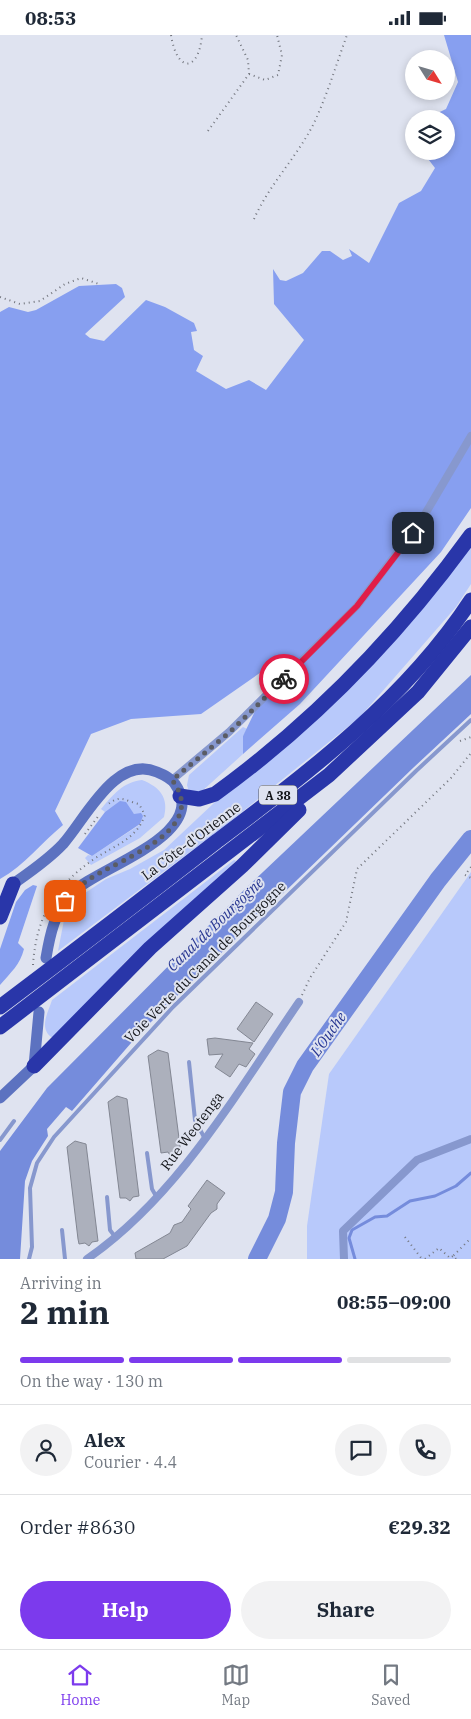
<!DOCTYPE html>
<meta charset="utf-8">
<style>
:root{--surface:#fff;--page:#f2f2f3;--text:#1f2937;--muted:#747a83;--line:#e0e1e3;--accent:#7c3aed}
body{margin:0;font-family:"IBM Plex Serif",serif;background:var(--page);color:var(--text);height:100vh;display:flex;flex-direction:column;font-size:19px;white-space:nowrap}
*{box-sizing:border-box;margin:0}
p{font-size:16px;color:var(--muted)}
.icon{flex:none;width:28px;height:28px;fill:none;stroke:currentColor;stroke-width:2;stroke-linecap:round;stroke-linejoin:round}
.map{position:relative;height:1224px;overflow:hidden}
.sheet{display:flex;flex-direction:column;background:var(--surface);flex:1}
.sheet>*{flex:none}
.needle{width:32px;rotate:127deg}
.tools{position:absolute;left:405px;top:15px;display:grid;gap:10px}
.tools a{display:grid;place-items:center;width:50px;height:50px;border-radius:50%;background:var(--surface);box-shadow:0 2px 8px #0003;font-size:25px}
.pin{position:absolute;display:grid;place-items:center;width:42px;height:42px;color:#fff;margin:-21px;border-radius:10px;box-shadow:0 2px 8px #0006}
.courier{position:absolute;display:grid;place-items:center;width:50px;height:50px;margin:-25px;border:4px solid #e11d48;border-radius:50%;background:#fff;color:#222;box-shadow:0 1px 6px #0007}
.summary em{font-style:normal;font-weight:700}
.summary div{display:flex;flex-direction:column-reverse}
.summary{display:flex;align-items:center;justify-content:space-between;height:85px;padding:0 20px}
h1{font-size:32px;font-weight:700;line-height:38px}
.bar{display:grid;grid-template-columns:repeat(4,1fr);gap:8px 5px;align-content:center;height:60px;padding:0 20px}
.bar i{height:6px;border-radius:4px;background:var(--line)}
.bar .on{background:var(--accent)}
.bar p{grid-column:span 4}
.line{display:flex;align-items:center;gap:12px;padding:0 20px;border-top:1px solid var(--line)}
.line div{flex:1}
.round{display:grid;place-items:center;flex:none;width:52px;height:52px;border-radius:26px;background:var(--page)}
.button{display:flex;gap:10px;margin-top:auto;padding:10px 20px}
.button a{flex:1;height:58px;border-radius:30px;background:var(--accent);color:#fff;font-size:20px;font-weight:700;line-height:58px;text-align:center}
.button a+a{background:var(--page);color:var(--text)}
.status{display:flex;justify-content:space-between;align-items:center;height:35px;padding:0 25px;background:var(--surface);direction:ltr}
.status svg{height:14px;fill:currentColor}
.tabs{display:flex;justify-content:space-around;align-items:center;height:70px;border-top:1px solid var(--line);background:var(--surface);font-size:14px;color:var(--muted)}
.tabs a{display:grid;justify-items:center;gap:2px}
.tabs .on{color:var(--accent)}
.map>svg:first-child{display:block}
.green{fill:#b8c9fb}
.forest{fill:#879ff0}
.water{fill:#758cdc}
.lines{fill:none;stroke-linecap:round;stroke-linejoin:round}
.stream{stroke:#758cdc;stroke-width:3}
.river{stroke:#758cdc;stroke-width:18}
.building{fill:#acb0bc;stroke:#838793}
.path{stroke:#73767e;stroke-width:2;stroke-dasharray:1 4;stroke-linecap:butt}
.lane{stroke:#8798ce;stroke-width:4}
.street{stroke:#8798ce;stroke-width:8}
.secondary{stroke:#5c72c0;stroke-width:11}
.highway{stroke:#2936a9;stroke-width:15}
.done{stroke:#5a5c64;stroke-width:5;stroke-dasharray:0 9}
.route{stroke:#e11d48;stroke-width:6}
.labels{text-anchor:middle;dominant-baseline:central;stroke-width:4;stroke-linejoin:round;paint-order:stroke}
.shield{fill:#dfe3f0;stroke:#505259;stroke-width:1}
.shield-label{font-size:12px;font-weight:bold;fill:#121418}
.street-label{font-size:14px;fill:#121418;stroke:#dfe3f0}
.water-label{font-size:15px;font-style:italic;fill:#283792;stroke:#dfe3f0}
</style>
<div class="status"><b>08:53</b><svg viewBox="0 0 49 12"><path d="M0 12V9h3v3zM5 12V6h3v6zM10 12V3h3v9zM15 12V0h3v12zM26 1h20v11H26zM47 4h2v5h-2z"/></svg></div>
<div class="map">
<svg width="471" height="1224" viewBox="0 0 471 1224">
<rect width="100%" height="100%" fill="#dfe3f0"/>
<g class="green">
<path d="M471,508v41l-15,23 -96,110 -133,107 -169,127 7,-36 14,-18 27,-18 24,-10 34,-19 50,-47 34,-27z"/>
<path d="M243,692l4,2 -4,7v18l-42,38h-12l-2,-7 2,-10z"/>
<path d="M142,745c18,7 27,18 22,37l-24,21 -49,27 -6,-7 3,-3 4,1 49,-32 -7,-10 -14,-12 -15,10 -4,-3c12,-14 22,-27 41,-29z"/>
<path d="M234,825l2,1 -109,99 -71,77h-5c-12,-10 -3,-24 1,-37z"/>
<path d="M471,837v387h-164v-33l22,-152z"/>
</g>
<g class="forest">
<path d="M444,0h27v473l-30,44 -141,152 -57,50v-18l37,-77 -79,55 -70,5 -40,15 -36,77 8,14c-22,18 -38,40 -63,54v-567l9,-5 19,5 8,-2 43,-24 37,-2 6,4 3,9 -40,37 5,4 14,3 42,-41 19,7 29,16 3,8 -6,1 3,18 9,6 -7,15 30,18 23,-9 17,10 38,-50 -30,-36 -1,-35 7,11 6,1 17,-8 19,-22h8l13,9 9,-4 -3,-7 20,14 30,-60 22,-12 14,-23 -13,-17h24v-32h-21l21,-10 12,-27z"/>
<path d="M120,766l6,1 8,12 7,-1 2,3 -3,8 -48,32 -14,-8 27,-36z"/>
<path d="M33,850l4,1 -19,57 6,6c-4,16 -13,23 -24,36v-36l16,-47 9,-12z"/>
</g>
<path class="water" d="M471,640v39l-58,54 -227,219 -48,48 -66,76 -6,-4 -19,22 1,7 -16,25 -7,20 -5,78h-20v-108l47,-63 197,-198z"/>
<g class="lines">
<path class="stream" d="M355,1224l-6,-21 3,-8 23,-13 12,-1 23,-15 25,-5 21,-10 15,-13"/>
<path class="river" d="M257,1224l20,-40 7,-27 2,-49 6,-51 13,-26 133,-186 33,-41"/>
</g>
<g class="building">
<path d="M256,967l17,12 -19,28 -17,-13z"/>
<path d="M215,1003l38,5 -4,6 6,5 -9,13 -7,-3 -9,13 -15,-10 8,-13 -14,1 -2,-16z"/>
<path d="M158,1015l10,3 12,93v5l-7,1 -2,5 -3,-5 -7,1 -13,-97z"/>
<path d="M117,1061l10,3 12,97 -6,1 -3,4 -4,-3h-6l-12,-96z"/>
<path d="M75,1106l11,3 12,97 -6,1 -3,4 -4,-3 -6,1 -1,-5 -11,-92z"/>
<path d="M207,1145l18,13 -8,11v5l-6,4 -24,33 -24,13h-27l-1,-6 35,-20 4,-8 8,-3 9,-13 -3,-3z"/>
</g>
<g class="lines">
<g class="path">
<path d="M171,0c6,39 28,37 31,0"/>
<path d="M249,39l16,6 13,-5 4,-20 -5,-20"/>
<path d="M208,96l41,-57 -1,-14 -12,-25"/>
<path d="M254,184c15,-34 42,-61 59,-94 14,-29 23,-60 34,-90"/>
<path d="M0,262l20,7 20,-3 25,-17 16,-6 18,6"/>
<path d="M460,706l11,-4"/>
<path d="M85,799l15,-20"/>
<path d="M471,832l-6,8 6,3"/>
<path d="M33,930c3,-48 22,-79 61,-106 21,-14 42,-19 51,-44l-6,-11c-15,-3 -18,-11 -33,2"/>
<path d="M302,960l8,-17 36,-56 11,-53 94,-91 20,-25"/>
<path d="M405,1202l17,22"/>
<path d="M425,1224l14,-11 11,10 3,-2"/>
<path d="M456,1224l-3,-3 18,-18"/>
</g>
<g class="lane">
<path d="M189,1027l6,58 10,19"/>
<path d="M0,1105l14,-19"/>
<path d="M147,1118l5,36 4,7"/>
<path d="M107,1162l3,33 6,8"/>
<path d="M62,1195l3,29"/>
<path d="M29,1224l3,-12 -2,-59 7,-25 17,-26 119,-130 243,-236 55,-51"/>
</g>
<g class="street">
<path d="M172,745l57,-48 128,-126 64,-85 50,-85"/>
<path d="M87,1224c92,-64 150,-167 212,-257"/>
<path d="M344,1224l-1,-28 74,-71 54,-21"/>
</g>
<g class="secondary">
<path d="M13,849c17,-12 35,-24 50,-40 23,-26 53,-90 94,-72 7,3 14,6 18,12 36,51 -78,83 -103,109 -17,18 -22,41 -26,65"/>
<path d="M0,1063l34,-32 5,-54"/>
</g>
<g class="highway">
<path d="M180,761l19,3 16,-5c98,-71 185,-161 256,-259"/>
<path d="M0,882l13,-33"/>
<path d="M0,972c73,-55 145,-110 217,-166 93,-70 189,-142 254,-241"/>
<path d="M0,992l329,-252 89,-83 53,-65"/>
<path d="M34,1031l116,-118 92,-82 57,-56"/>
</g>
</g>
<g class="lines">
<path class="done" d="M65,866c8,-9 16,-17 26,-23 29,-19 120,-48 81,-98l58,-48 54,-53"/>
<path class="route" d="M284,644l73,-73 56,-73"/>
</g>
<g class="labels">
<rect class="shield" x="259" y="750.5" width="38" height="19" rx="4"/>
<g class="shield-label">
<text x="278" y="760">A 38</text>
</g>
<g class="street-label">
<text transform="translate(191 806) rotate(-37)">La Côte-d'Orienne</text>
<text transform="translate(205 927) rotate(-45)">Voie Verte du Canal de Bourgogne</text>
<text transform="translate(192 1096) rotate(-53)">Rue Weotenga</text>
</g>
<g class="water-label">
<text transform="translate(215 889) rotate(-44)">Canal de Bourgogne</text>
<text transform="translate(328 999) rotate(-55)">L'Ouche</text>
</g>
</g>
</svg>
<div class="tools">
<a><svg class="needle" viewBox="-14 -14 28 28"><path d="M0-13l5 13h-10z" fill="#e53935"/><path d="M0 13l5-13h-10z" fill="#747a83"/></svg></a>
<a><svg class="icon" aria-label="layers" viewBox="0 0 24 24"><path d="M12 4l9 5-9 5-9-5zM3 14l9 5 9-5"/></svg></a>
</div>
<div class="pin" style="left:65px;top:866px;background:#ea580c"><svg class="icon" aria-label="bag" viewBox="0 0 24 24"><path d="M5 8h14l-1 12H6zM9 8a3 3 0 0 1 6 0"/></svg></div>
<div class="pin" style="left:413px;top:498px;background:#1f2937"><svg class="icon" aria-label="home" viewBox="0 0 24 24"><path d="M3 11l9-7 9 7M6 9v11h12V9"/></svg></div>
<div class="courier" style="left:284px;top:644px"><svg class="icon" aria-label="bike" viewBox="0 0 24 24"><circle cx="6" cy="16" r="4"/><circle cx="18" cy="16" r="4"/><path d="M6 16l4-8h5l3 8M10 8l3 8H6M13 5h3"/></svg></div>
</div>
<section class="sheet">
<div class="summary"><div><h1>2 min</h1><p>Arriving in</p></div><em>08:55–09:00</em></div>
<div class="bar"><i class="on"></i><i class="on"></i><i class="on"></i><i></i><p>On the way · 130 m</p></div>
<div class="line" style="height:90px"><a class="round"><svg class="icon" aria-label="person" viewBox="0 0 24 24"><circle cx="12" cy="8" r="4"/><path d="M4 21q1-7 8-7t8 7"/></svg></a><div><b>Alex</b><p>Courier · 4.4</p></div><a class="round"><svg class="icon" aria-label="chat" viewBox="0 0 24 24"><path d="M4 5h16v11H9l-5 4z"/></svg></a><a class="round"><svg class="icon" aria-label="phone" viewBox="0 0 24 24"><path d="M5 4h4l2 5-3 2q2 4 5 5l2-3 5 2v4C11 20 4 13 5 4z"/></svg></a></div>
<div class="line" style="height:65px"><div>Order #8630</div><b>€29.32</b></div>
<div class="button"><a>Help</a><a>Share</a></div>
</section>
<nav class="tabs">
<a class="on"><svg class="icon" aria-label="home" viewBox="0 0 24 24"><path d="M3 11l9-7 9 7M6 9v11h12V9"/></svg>Home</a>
<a><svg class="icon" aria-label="map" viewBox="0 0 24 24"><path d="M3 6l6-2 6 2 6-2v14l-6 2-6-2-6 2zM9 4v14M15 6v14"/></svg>Map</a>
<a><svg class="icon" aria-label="saved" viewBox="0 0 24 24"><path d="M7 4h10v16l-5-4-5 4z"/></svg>Saved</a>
</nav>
